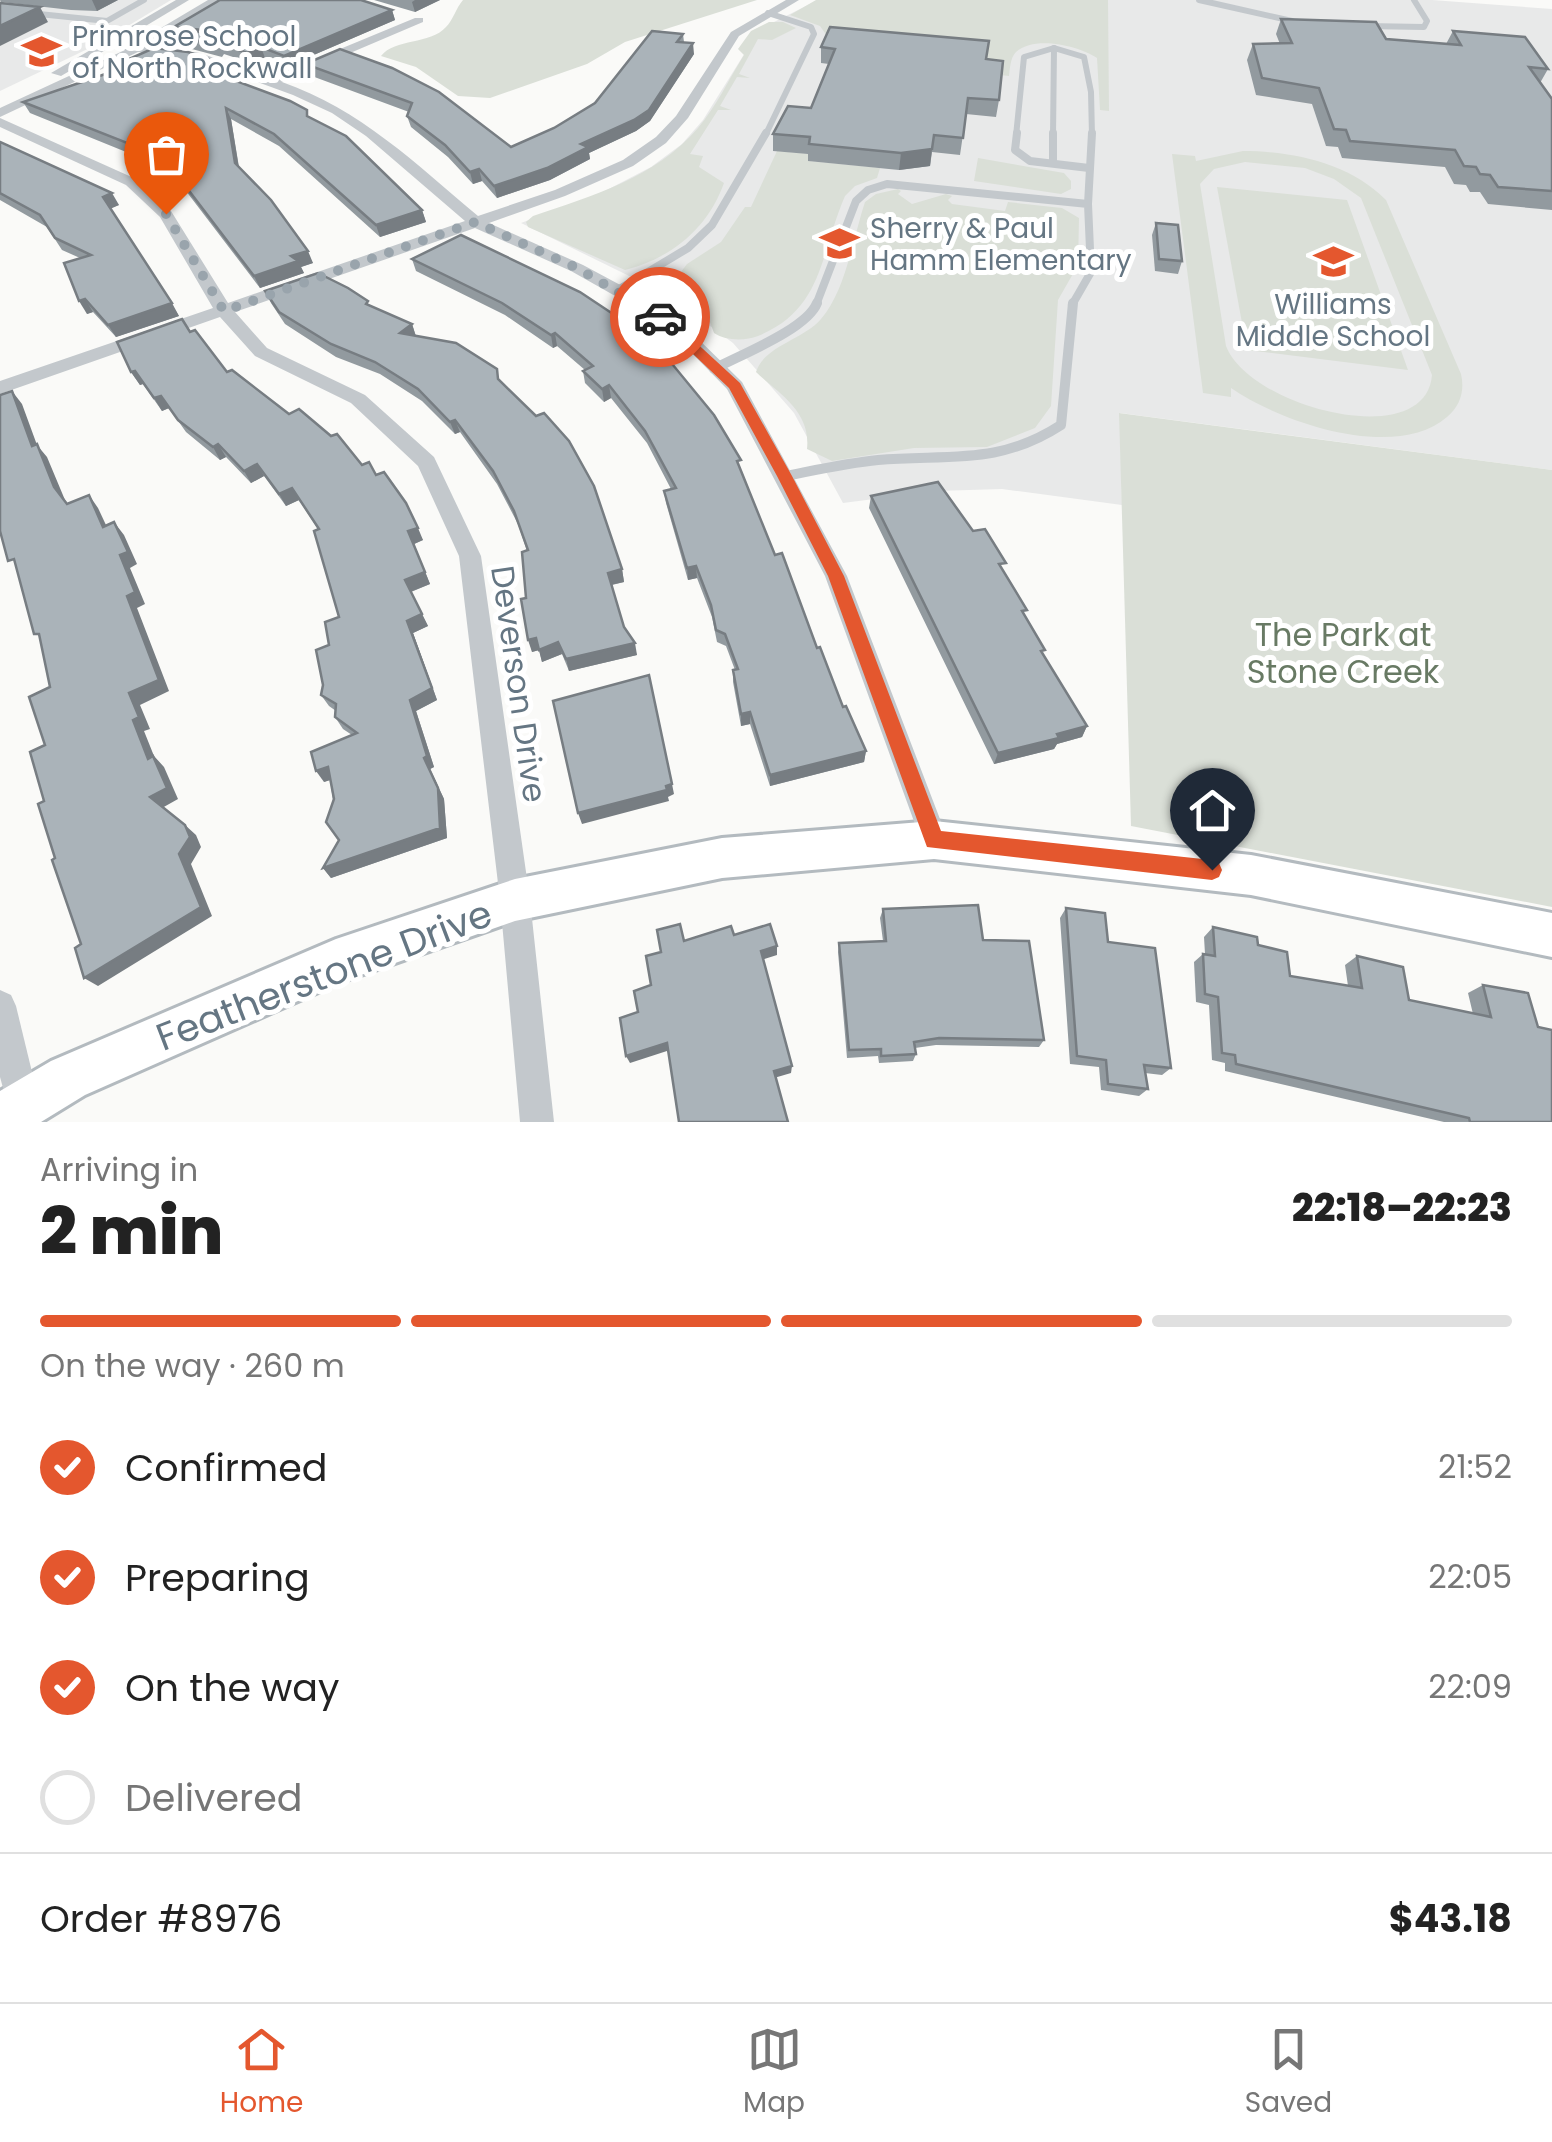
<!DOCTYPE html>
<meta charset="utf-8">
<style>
:root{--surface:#fff;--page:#f6f6f6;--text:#222;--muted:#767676;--line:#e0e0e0;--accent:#e4572e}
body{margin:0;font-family:Poppins,sans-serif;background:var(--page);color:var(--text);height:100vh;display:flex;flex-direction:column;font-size:38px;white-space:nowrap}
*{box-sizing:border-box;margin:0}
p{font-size:32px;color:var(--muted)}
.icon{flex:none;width:55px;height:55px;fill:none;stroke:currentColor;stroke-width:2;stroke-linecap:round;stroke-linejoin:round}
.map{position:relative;height:1122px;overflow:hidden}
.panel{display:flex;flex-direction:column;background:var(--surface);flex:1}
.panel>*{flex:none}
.pin{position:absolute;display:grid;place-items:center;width:85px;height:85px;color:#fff;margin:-102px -42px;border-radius:50% 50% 50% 0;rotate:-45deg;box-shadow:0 0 10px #0007}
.pin .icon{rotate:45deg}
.courier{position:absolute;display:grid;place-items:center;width:100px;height:100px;margin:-50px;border:8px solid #e4572e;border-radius:50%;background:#fff;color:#222;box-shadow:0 2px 12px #0007}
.overview em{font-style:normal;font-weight:800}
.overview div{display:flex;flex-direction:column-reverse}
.overview{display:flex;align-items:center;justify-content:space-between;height:170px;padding:0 40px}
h1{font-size:65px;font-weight:800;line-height:75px}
.bar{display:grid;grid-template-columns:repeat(4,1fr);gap:15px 10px;align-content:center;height:120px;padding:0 40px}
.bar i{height:12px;border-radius:8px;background:var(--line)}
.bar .active{background:var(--accent)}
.bar p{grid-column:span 4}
.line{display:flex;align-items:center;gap:25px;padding:0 40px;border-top:2px solid var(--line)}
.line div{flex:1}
ol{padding:0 40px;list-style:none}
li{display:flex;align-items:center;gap:30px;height:110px}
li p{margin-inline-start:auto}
li .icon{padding:10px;border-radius:50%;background:var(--accent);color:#fff;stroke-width:4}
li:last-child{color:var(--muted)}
li i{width:55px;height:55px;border:5px solid var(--line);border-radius:50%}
.tab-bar{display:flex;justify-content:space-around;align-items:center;height:140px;border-top:2px solid var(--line);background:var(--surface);font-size:28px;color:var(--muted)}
.tab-bar a{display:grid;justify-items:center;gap:5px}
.tab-bar .active{color:var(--accent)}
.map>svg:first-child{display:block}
.built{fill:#e8e9e9}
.green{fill:#dadfd7;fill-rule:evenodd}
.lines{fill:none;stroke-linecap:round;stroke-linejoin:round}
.secondary-casing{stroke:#b3babf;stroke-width:6}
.lane-far2{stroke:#c3c8cc;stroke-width:6}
.lane-far1{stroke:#c3c8cc;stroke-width:8}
.lane{stroke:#c3c8cc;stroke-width:10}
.street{fill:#c3c8cc;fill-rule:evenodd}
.secondary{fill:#fff;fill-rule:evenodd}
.wall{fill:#929a9f}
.shaded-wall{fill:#777d82}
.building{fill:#aab3b9;stroke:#777d82;stroke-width:2.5}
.route{fill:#e4572e}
.done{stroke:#99a4ac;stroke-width:10;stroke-dasharray:0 18}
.labels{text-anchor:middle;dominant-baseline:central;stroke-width:10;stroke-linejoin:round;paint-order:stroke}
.far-poi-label{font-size:28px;fill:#657683;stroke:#fff;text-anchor:start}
.park-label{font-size:32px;fill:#687a64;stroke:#fff}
.street-label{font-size:32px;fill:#657683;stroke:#fff}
.near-street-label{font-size:38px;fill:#657683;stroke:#fff}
</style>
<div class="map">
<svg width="1552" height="1122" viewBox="0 0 1552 1122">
<rect width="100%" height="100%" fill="#fafaf8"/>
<g class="built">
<path d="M0,0h171l-73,44 -98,47z"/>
<path d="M818,0h614l120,9v461l-432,-57 2,92 -120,-16 -66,2 -93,12 -49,-90 -61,-70 -65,-48 -147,-72 82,-31 48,-25 31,-23 21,-24 50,-80 17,-16z"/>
</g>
<g class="green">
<path d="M463,0h294l-132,42 -38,22 -97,34 -32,-2 -42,-29 -35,-11c14,-18 49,-11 65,-29 7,-7 10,-19 17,-27z"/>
<path d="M816,0h292l1,111 -9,-1 -3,-52c-18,-12 -62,-23 -81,-6 -6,6 -6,17 -7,24l-18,-2 -164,-38 -7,-10 -30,-11z"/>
<path d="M769,22h14l13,6 -24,12 -14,-1 -19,35 11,4 -13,-1 -17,29 11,4h-13l-28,44 13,2 -4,11 25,16c-16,45 -52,75 -99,87l-97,-43 -2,-5 7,-6c59,-20 122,-38 165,-88 18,-21 31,-49 46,-73l-6,-6 13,-18z"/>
<path d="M777,151l33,3 -1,7 71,7 -3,10 -22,8 -10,10c-25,57 -21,113 -87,140 -13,5 -32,5 -44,-3l-4,-11 -45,-29 22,-29 34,-22 24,-35h6z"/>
<path d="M1243,151c50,0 107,12 143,49l75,174c4,17 -1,32 -14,43 -52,45 -167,5 -216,-29v9l-28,-4 -31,-239 23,2 1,5zM1245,162l60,6 29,11 27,19 71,177c-6,78 -182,33 -206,-29l-26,-162 14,-15z"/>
<path d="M978,158l86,15 7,8v8l-10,5 -87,-13z"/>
<path d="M1217,187l130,13 61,170 -161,-20z"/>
<path d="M898,189l3,2 -3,3 14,10 34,-10 6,2 -4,4 4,4 53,7 3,-9 54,6 17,10 -1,47 -20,35 -7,106 -16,22 -48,19 -73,1 -82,13 -25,-12c4,-38 -28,-55 -51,-77 8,-26 47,-32 65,-53 25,-29 32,-81 44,-117l11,-8z"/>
<path d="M1119,413l433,57v437l-421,-81z"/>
</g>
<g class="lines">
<defs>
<path id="secondary" d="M934,821l317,34 301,58v44l-301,-62 -317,-36 -212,19 -207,43 -174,61 -256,113 -44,27h-41v-31l51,-30 285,-122 179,-60 207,-41z"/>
</defs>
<use href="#secondary" class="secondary-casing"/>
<g class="lane-far2">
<path d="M1199,0l93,21"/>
<path d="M0,10l107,11 37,-21"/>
<path d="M1366,26l58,1 3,-6 -13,-21"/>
<path d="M765,136l49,-102 -3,-7 -43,-14"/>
<path d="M1016,136l8,-79 30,-9 30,9 7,35 1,44"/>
<path d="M1053,136l1,-88"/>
</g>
<g class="lane-far1">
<path d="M1017,133l-2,17 15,11 59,7"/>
<path d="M1053,163v-30"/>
<path d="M1088,204l4,-71"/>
<path d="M618,290l70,-42 24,-23 54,-92"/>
<path d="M816,305l40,-104 12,-11 19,-6 201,20 3,68 -19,33"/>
</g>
<g class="lane">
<path d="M714,369c26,-14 93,-40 103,-66"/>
<path d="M785,476c31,-6 62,-13 93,-16 70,-6 120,6 183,-35l12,-122"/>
</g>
<g class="street">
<path d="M176,0h13l-70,42 15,2 74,-44h13l-73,46 52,7 70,25 145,-60h8v4l-141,60c78,27 134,82 196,134l77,-26 68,-30 33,-23 20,-21 55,-84 55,-32h13l-60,36 -51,82 -22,25 -33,23 -68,30 -76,27 94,42 69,37 38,29 52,51 105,194 101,264 -4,9 -10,4 -10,-4 -99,-273 -98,-187 -49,-50 -38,-29 -69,-39 -96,-43 -240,84 32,36 98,47 69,62 47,99 49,344 24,222h-34l-20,-222 -41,-344 -41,-90 -67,-63 -96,-47 -35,-39 -220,77v-13l213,-73 -53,-91 -34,-32 -126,-58v-9l136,61 35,32 57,92 237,-82 -99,-85 -34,-23 -39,-18 -99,-36 -56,-7 -138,65v-9l125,-58 -16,-2 -48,28 -10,-3z"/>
<path d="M0,990l11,5 5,11 24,99 -5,12 -12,5 -12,-5 -11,-40z"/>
</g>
<use href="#secondary" class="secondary"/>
</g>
<g class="wall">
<path d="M0,0h118l-21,11 -26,-1 -70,-8z"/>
<path d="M374,0h66l-25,12z"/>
<path d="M392,10l3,10 -107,46 -23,-8 -14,5 -27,-9 -2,3 -34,-9 -4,-10h-5l-5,-11z"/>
<path d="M1281,19l105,20 60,5 7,-13 95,38 -8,14 12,16v111l-64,-6 -8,-12h-10l-4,-7 -12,-1 -9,-17 -103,-9 -4,-11 -12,-1 -14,-42 -56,-9 -9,-35 6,-16h27l-4,-10z"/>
<path d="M683,34l1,8 10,12 -44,67 -14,10 -47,22 1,6 -40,21 -53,18 -15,-17 -9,3 -25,-27 -37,-30 -4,-11 2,-4 -100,-37 -4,-11 35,-15 171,98 43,-19 41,-25z"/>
<path d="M821,47l165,12 13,41 -3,17 -30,-3 -6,41 -28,-3 -2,14 -31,4 -91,-9v-7l-35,-3v-17l38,-26 18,-44 -8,-1z"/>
<path d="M113,66l103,5 -1,2 95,44 112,93 4,12 -46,15 -101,-91 -48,-27 8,48 74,96 -12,4 3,6 -44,15 -74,-97 -50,-35 -106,-43 -7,-11 93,-32z"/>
<path d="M0,142l119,63 -9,3 69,108 -63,21 -23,-25 -6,2 -7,-56 -18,-8 -15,-23 -47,-27z"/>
<path d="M1156,223l26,38 -4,13 -23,-3 -3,-36z"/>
<path d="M412,259l234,82 95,130 34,84 68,152 23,44 -2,11 -94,24 -20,-62 -9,2 -8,-44v-12h2l-9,-24 -9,-4 -5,-25 -15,-39 -9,2 -22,-77 -2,-12 7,-2 -24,-46 -36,-45 -7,4 -19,-19 -2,-12 2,-1 -28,-24 -4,2 -48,-33 -89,-44z"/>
<path d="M265,291l104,14 43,19 4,12 84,45 122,188 2,13 -12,3 12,42 13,28 -68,16 -7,-17 -20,8 -3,-12 -7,2 -6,-54 1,-47 -9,-27 -21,-40 -37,-52 -5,2 -33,-33 -42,-27 -44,-17 -51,-33 -14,-21z"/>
<path d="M190,332l37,40 149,103 47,65 -9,4 16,40 -19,8 17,34 -15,7 24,67 -21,11 18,56 -4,2 14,30 3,39 -116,40 -8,-10 16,-28 -9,-60 -6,2 28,-47 -9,-6 -8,-12 1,-6 -7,-5 -8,-11 8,-50 10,-28 -21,-88 -19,-29 -13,6 -22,-30 -13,7 -25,-26 -6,3 -34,-28 -17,-24 -7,3 -19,-27 -3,1 -9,-13z"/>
<path d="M871,496l102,35 30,40 40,85 44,70 -5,11 -25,7 -3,5 -60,15 -125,-256z"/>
<path d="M1066,908l42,34 63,126 -9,7 -17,-2 3,16 -9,7 -38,-6 -2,-23 -29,-3 -10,-146z"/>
<path d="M883,909l100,31 61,100 -5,7 -103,-2 -21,3 1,6 -3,7 -34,2 -1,-7 -31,2 -9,-106 1,-9 44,-2 -3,-23z"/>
<path d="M1213,927l45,18 32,31 58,10 -3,-21 12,-9 52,44 64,14 -5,-21 15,-8 69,137h-108l-219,-51v-8l-13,-3 -3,-55 -13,-3 -2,-40 9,-8h2l-1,-17z"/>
</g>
<g class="shaded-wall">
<path d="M92,0h26l-21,11z"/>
<path d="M415,0h25l-25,12 -3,-10z"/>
<path d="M40,7l8,15 -48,24v-20z"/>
<path d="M392,10l3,10 -107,46 -4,-10z"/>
<path d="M693,43l1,11 -44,67 -14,10 -47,22 1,6 -40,21 -53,18 -3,-12 87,-42z"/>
<path d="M261,47l4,11 -14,5 -4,-10z"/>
<path d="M212,60l4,11 -7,9 -5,-11z"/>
<path d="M226,108l5,11 9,56 -5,-12z"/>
<path d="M932,149l-2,17 -31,4 2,-17z"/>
<path d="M479,169l3,12 -9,3 -3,-12z"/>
<path d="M112,193l7,12 -9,4 -7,-12z"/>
<path d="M422,210l4,12 -46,15 -4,-12z"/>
<path d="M308,251l5,12 -12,4 3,6 -44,15 -6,-12 37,-20z"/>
<path d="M85,299l8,13 -6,2 -8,-13z"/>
<path d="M172,303l7,13 -63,21 -8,-12z"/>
<path d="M412,324l4,13 -16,-4z"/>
<path d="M555,333l2,13 -4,2 -2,-13z"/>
<path d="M135,371l8,13 -3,1 -9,-13z"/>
<path d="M609,385l2,13 -7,4 -2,-13z"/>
<path d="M12,391l10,13 15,41 10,12 18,43 12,17 -23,-30 -22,-41z"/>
<path d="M161,396l8,12 -7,3 -8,-13z"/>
<path d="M455,420l5,12 -5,2 -5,-12z"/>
<path d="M218,444l8,13 -6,3 -7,-13z"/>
<path d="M257,464l7,12 -13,7 -7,-12z"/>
<path d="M292,488l7,12 -13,6 -7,-12z"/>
<path d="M89,495l9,13 15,32 -10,-13z"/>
<path d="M114,522l10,13 13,29 -7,4 15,36 -8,4 32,83 -29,14 10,24 -6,2 10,25 10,11 14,32 -16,9 -12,-11 -2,-38 -15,-39 -4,-27 -2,-97z"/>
<path d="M418,528l5,12 -9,4 16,40 -20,8 -5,-12 3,-49z"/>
<path d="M696,566l1,12 -9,2 -1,-12z"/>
<path d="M622,569l2,13 -14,3 -2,-12z"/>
<path d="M422,614l6,12 -15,7 24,67 -21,11 18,56 -4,2 14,30 3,39 -116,40 -8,-10 101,-110 -14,-58 -3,-79z"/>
<path d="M536,638l22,4 4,12 -20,8 -3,-12 -7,2 -4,-12z"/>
<path d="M635,643l2,12 -68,16 -3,-12z"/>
<path d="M750,712v12l-9,2v-12z"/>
<path d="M1087,726l-5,11 -25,7 -3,5 -60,15 4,-11 59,-19z"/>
<path d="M866,751l-2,11 -94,24v-11z"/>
<path d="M328,767l8,11 -12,4 -8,-11z"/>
<path d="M672,784l2,10 -6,3 1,4 -87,23 -4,-11z"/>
<path d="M185,825l11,10 5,12 -10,17 21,52 -114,70 -14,-8 95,-124z"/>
<path d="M777,946v9l-16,5v-9z"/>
<path d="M667,1043l3,7 -40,13 -4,-7z"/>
<path d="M792,1066l-1,7 -17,5v-7z"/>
</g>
<g class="building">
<path d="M220,0h141l31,10 -108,46 -23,-9 -14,6 -27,-10 -2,3 -35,-9 20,-7 -29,-3z"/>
<path d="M0,3l40,4 -40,19z"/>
<path d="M1281,19l95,3 10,17 75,6 -8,-14 72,6 23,32 -19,-2 23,32v92l-54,-4 -8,-12 -10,-1 -4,-7 -12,-1 -9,-16 -105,-9 -4,-11 -12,-1 -15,-41 -57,-10 -9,-34 39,-1z"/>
<path d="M830,27l159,14 -3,18 17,2 -4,39 -31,-2 -5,40 -29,-3 -2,14 -31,4 -92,-9 1,-7 -37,-3 15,-28 23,2 24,-59 -14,-2z"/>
<path d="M652,31l31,3 -6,8 16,1 -44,67 -15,10 -53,24 7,3 -41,21 -53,18 -15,-17 -9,3 -25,-27 -38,-29 5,-13 -107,-39 35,-15 52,19 47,24 72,55 43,-19 41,-25z"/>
<path d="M154,48l34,4 24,8 -8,9 86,32 17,9v6l39,20 76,74 -46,15 -102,-91 -48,-26 9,55 36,37 37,51 -17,5 7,5 -44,15 -74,-97 -50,-35 -107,-42 97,-33 -7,-3z"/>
<path d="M0,142l112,51 -9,4 69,106 -64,22 -23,-26 -6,2 -15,-38 27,-8 -36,-17 -15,-23 -40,-22z"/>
<path d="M1156,223l22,2 4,36 -23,-2z"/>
<path d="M461,235l119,57 66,44 -4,1 31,28 41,50 27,45 -4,1 38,94 7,-2 35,95 3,-1 23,60 3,-1 20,45 -96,24 -20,-63 -9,2 -8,-44 5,-1 -13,-35 -9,-4 -5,-25 -15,-39 -9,2 -23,-77 12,-3 -31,-57 -36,-46 -7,4 -19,-18 10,-5 -38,-33 -4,2 -49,-32 -90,-44z"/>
<path d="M318,273l30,15 20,13 -2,3 46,20 -12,9 56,10 41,26 1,10 38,37 8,-3 25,28 25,45 28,83 -14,4 16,54 11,16 -69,16 -8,-17 -19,8 -3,-12 -8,2 -7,-41 5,-1 -4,-46 6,-2 -14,-39 -21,-40 -38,-51 -5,2 -32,-33 -43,-27 -44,-18 -52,-32 -14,-21z"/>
<path d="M182,319l8,13 5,-2 32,42 5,-2 57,44 10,-5 32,27 6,-2 25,31 7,-3 7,13 8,-3 22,31 12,25 -10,3 17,41 -20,8 17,34 -15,7 25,67 -22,12 17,56 -3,2 14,30 2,40 -117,40 16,-28 -13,-18 8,-23 -6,-32 -12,4 -5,-19 46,-19 -22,-16 1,-13 -15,-9 2,-10 -7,-35 13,-5 -4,-23 14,-5 -25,-86 5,-2 -27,-41 -13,6 -22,-30 -13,7 -26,-27 -5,3 -35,-27 -17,-24 -7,2 -19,-27 -4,1 -14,-30z"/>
<path d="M12,391l20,55 5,-2 17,43 13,17 22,-9 14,32 11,-5 14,30 -8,3 15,37 -8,4 32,84 -30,13 10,24 -6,3 15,39 5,-3 14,32 -17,9 35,28 5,12 -11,17 22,53 -117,71 -9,-30 6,-4 -29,-84 3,-2 -17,-54 6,-3 -14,-49 15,-7 -16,-48 21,-10 -11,-53h-5l-20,-75 -6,2 -8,-30v-136z"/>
<path d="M938,482l35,49 12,-2 21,34 -7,1 28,46 -5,1 23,39 -4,1 46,75 -30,8 2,4 -61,15 -127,-257z"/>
<path d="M649,675l23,109 -6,2 1,4 -89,23 -25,-112z"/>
<path d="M978,905l5,35 46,1 15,99 -105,-2 -25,4 2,12 -35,2v-7l-32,1 -10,-107 47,-2 -3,-32z"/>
<path d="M1066,908l39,5 3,29 47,6 16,120 -27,-3 4,24 -40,-5 -2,-24 -29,-4z"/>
<path d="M680,924l4,17 47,-15 3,9 36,-11 7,22 -16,5 31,115 -18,5 14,51h-109l-12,-79 -41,13 -6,-38 18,-6 -4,-21 17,-6 -5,-29 15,-4 -4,-22z"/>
<path d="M1213,927l44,10 1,8 29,7 3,24 72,12 -5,-32 46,11 6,33 82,17 -8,-32 45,8 10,34 14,3v92h-82l-1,-4 -233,-54 -1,-9 -13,-2 -4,-56 -13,-3 -2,-40 12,2z"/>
</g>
<path class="route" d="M656,314h9l75,69 52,93 52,100 97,255 271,29 7,3 3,7 -3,7 -7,3 -285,-33 -99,-271 -51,-100 -48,-88 -73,-69z"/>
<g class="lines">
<path class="done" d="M166,214l58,97 251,-89 102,46 83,49"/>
</g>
<defs>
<symbol id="school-bare" viewBox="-9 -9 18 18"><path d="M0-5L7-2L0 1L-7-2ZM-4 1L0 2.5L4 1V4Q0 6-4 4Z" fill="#e4572e" stroke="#fff" stroke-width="2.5" paint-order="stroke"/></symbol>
</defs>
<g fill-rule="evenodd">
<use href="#school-bare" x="14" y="24" width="55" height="55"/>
<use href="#school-bare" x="812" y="216" width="55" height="55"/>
<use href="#school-bare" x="1306" y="234" width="55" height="55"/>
</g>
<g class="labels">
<g class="far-poi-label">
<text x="72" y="36">Primrose School<tspan x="72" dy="32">of North Rockwall</tspan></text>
<text x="870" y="228">Sherry &amp; Paul<tspan x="870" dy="32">Hamm Elementary</tspan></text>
<text x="1333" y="304" text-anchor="middle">Williams<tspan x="1333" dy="32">Middle School</tspan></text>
</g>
<g class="park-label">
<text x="1343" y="634">The Park at<tspan x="1343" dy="37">Stone Creek</tspan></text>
</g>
<g class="street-label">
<text transform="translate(519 684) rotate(82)">Deverson Drive</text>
</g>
<g class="near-street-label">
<text transform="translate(324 975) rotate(-21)">Featherstone Drive</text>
</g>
</g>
</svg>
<div class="pin" style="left:166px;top:214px;background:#ea580c"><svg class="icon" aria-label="bag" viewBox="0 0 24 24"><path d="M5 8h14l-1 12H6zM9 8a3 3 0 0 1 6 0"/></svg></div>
<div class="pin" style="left:1212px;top:870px;background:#1f2937"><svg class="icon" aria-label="home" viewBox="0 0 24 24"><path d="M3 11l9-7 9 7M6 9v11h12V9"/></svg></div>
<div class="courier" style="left:660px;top:317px"><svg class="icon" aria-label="car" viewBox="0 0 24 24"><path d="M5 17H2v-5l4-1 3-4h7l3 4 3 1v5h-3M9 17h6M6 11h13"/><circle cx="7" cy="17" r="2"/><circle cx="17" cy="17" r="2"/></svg></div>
</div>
<section class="panel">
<div class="overview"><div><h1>2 min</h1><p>Arriving in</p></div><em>22:18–22:23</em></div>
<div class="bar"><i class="active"></i><i class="active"></i><i class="active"></i><i></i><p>On the way · 260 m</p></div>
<ol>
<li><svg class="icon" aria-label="check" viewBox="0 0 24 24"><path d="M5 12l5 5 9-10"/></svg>Confirmed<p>21:52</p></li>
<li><svg class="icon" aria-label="check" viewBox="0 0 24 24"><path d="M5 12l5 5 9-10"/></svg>Preparing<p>22:05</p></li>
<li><svg class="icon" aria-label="check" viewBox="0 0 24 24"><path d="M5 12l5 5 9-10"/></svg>On the way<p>22:09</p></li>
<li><i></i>Delivered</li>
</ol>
<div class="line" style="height:130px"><div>Order #8976</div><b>$43.18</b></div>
</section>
<nav class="tab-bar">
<a class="active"><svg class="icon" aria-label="home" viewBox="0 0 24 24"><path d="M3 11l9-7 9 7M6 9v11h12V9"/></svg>Home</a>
<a><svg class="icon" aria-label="map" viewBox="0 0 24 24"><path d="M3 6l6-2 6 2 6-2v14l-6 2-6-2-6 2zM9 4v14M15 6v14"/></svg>Map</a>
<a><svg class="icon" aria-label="saved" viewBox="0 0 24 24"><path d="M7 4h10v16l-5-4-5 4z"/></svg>Saved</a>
</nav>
